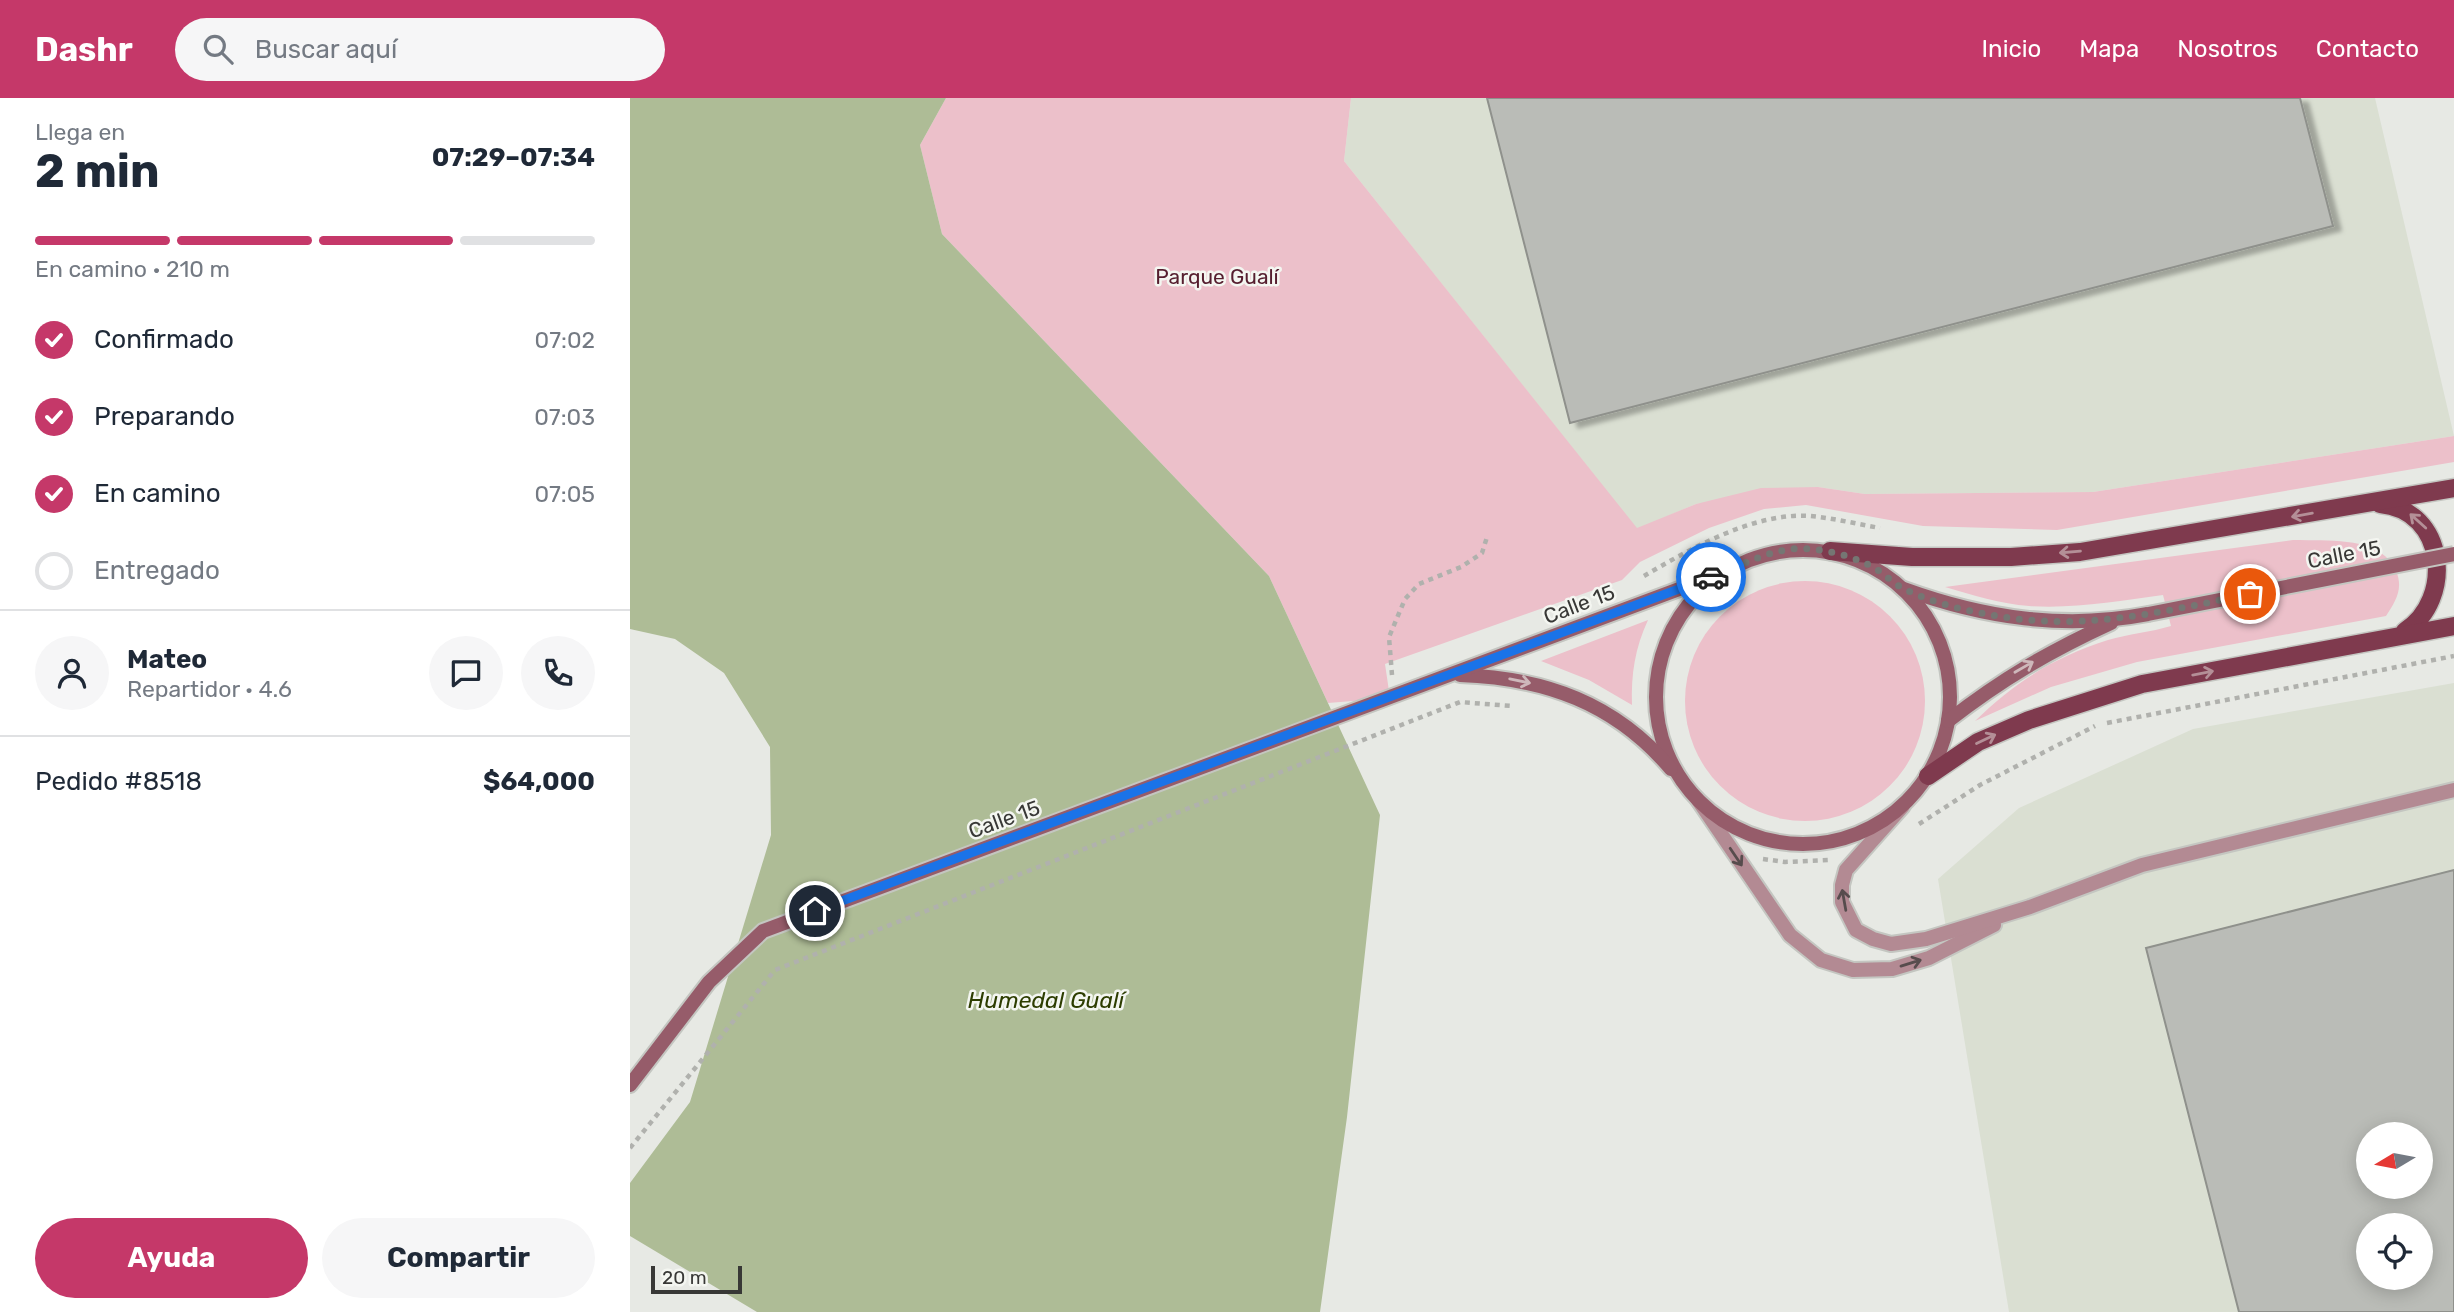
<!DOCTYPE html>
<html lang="es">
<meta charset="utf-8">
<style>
:root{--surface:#fff;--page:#f6f6f7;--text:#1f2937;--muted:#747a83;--line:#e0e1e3;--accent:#c53869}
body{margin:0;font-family:Rubik,sans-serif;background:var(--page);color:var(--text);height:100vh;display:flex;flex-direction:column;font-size:26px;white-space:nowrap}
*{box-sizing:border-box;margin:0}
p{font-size:23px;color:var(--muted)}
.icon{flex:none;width:38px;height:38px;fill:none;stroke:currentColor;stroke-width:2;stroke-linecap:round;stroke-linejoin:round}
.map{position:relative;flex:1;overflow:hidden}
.side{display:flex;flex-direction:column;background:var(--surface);width:630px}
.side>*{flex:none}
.needle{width:46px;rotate:260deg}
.tools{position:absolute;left:1726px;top:1024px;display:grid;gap:14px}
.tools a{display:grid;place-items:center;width:77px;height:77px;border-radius:50%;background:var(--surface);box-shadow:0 4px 18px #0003;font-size:35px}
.scale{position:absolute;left:21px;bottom:18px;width:91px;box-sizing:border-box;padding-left:7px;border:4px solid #383836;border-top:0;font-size:19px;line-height:24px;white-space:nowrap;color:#383836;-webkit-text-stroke:5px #f4f6f1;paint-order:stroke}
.pin{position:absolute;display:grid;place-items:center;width:60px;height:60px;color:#fff;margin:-30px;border:4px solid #fff;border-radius:50%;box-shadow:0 2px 7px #0007}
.courier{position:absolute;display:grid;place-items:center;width:70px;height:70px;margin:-35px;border:5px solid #1a73e8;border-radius:50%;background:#fff;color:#222;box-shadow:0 2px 9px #0007}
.overview em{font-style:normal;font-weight:700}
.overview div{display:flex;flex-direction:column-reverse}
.overview{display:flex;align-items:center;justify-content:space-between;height:119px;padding:0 35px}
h1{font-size:46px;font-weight:700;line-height:52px}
.bar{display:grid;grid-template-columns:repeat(4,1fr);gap:10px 7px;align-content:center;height:84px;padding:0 35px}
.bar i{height:9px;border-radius:5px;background:var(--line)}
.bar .selected{background:var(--accent)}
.bar p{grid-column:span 4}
.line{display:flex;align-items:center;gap:18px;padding:0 35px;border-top:2px solid var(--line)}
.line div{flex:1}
.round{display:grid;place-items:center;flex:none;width:74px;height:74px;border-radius:37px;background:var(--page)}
ol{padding:0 35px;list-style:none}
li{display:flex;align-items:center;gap:21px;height:77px}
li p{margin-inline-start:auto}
li .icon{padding:7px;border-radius:50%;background:var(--accent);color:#fff;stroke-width:4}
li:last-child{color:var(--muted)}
li i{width:38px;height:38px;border:4px solid var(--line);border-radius:50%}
.cta{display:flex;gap:14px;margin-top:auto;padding:14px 35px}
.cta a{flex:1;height:80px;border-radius:42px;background:var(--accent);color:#fff;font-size:28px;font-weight:700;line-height:80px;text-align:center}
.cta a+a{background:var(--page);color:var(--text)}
header{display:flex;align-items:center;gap:42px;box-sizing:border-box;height:98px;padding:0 35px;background:var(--accent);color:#fff}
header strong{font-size:33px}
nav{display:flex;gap:38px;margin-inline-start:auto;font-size:24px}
.search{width:490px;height:63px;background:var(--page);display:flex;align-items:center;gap:18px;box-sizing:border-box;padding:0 24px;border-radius:38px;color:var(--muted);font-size:26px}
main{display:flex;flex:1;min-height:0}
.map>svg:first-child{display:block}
.built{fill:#dadfd2;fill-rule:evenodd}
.green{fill:#ecc0ca}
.water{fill:#aebc96}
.building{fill:#babcb7;stroke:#8f918c;stroke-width:2;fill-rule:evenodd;filter:url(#shadow)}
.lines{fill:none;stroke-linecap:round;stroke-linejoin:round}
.lane-casing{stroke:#c4c6c1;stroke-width:18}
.secondary-casing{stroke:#c4c6c1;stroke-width:18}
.primary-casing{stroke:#c4c6c1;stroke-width:21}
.path{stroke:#b0b1ad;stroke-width:4.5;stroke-dasharray:5 5;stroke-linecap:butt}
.lane{stroke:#b38a93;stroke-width:14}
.secondary{stroke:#965c6a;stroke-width:14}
.primary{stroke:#7f3a4e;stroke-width:18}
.secondary-bridge-casing{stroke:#c4c6c1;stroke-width:18;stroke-linecap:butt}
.secondary-bridge{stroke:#965c6a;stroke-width:14}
.oneway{stroke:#b48f97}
.oneway2{stroke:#ceb8bb}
.oneway3{stroke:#574c4d}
.done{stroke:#757673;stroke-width:7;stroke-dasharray:0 12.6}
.route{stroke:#1a73e8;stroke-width:9}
.labels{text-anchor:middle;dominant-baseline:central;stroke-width:5;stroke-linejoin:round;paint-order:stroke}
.park-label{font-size:21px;fill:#561e2f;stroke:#f4f6f1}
.street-label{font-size:21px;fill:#383836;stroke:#f4f6f1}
.water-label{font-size:23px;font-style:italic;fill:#2d3d00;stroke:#f4f6f1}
</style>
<header>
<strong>Dashr</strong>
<div class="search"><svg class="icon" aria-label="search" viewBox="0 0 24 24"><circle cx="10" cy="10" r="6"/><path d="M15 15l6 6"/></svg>Buscar aquí</div>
<nav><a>Inicio</a><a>Mapa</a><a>Nosotros</a><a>Contacto</a></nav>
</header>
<main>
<section class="side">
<div class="overview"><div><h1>2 min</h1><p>Llega en</p></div><em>07:29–07:34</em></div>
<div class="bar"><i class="selected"></i><i class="selected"></i><i class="selected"></i><i></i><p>En camino · 210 m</p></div>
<ol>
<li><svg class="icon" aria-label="check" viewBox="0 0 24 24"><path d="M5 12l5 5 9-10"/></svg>Confirmado<p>07:02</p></li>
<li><svg class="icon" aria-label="check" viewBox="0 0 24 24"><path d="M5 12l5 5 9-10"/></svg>Preparando<p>07:03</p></li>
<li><svg class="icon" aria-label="check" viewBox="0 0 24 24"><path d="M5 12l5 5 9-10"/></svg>En camino<p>07:05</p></li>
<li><i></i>Entregado</li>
</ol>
<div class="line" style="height:126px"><a class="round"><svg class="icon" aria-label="person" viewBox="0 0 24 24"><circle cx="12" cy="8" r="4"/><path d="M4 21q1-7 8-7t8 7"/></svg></a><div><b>Mateo</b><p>Repartidor · 4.6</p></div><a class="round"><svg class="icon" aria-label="chat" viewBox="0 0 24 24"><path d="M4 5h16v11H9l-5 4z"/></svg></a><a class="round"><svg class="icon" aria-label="phone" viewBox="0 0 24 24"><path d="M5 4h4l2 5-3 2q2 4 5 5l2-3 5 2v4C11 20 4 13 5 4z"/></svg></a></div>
<div class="line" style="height:91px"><div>Pedido #8518</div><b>$64,000</b></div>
<div class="cta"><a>Ayuda</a><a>Compartir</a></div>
</section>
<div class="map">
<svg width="1824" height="1214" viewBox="0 0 1824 1214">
<defs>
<filter id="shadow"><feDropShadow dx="8" dy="4.5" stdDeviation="2" flood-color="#0004"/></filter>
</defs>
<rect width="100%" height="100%" fill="#e7e9e4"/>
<g class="built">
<path d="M721,0h1024l79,338 -361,56 -228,2 -47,-7 -122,17 -59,25 -293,-368z"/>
<path d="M1824,585v629h-445l-71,-433 81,-71 174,-79zM1738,1036h52v52h-52zM1738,1127h52v53h-52z"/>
</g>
<g class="green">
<path d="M316,0h405l-7,63 293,367 59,-24 65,-16 57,-1 47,7 228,-2 361,-56v26l-397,68 -134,-4 -117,-21 -42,4 -55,19 -69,34 -18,18 -237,84 5,34 -62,5 -59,-127 -327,-342 -22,-89z"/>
<path d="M1663,442c33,1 88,-5 103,31 8,18 -1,31 -10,45l-249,46 -86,25 -76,34c40,-39 79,-64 133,-81 20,-6 43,-8 63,-14l-8,-31c-45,6 -89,14 -134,11 -28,-2 -57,-11 -84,-19z"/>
<circle cx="1175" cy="603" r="120"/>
<path d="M1018,522c-13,28 -17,54 -16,85l-43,-25 -48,-19z"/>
</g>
<path class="water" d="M0,0h316l-26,47 22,89 327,342 111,239 -33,302 -27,195h-563l-127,-76v-53l60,-81 81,-267 -1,-88 -46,-74 -49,-34 -45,-10z"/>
<g class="building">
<path d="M857,0h813l33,128 -763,197z"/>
<path d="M1824,772v442h-215l-93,-364zM1738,1036h52v52h-52zM1738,1127h52v53h-52z"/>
</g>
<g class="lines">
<defs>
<g id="lane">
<path d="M1068,702l92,135 31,25 32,10 39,-1 37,-11 65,-33"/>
<path d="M1273,708l-57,64 -4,15v17l14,28 17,9 18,5 35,-5 104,-32 112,-42 312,-75"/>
</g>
<g id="secondary">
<circle cx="1173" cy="599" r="147"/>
<path d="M1274,491c80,29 160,41 244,25"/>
<path d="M830,577c85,3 155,28 211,94"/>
<path d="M1318,623c54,-42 102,-70 163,-98"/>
<path d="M0,987l79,-103 54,-51 959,-358"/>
</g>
<g id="primary">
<path d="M1750,406c67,6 74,96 25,127"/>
<path d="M1200,453l82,6h99l69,-5 374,-64"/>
<path d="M1298,678l50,-34 51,-22 113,-36 312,-58"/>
</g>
</defs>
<use href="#lane" class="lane-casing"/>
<use href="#secondary" class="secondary-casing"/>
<use href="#primary" class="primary-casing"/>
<g class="path">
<path d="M1014,478c46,-27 110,-64 166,-60 23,2 47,8 70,12"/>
<path d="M762,577l-3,-38 16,-38 14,-15 42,-17 21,-14 5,-16"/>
<path d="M1477,625l347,-67"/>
<path d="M1289,726l61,-39 115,-59"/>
<path d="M1133,761l22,3 43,-2"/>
<path d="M0,1050l145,-178 685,-268 52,4"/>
</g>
<use href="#lane" class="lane"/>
<use href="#secondary" class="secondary"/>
<use href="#primary" class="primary"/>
<defs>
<path id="secondary-bridge" d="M1518,516l306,-60"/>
</defs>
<use href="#secondary-bridge" class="secondary-bridge-casing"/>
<use href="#secondary-bridge" class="secondary-bridge"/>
</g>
<defs><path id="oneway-shaft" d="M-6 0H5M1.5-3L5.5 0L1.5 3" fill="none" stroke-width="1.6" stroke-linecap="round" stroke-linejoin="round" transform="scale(1.75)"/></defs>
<g class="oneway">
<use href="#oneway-shaft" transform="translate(1672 417) rotate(170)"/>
<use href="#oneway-shaft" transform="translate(1788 423) rotate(-138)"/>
<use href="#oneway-shaft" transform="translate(1440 454) rotate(175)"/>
<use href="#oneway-shaft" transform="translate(1573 575) rotate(-11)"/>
<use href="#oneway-shaft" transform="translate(1356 641) rotate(-25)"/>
</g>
<g class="oneway2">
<use href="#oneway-shaft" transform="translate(1394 569) rotate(-30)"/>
<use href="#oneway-shaft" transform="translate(890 583) rotate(12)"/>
</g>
<g class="oneway3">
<use href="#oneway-shaft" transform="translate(1106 759) rotate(56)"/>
<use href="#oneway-shaft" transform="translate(1214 802) rotate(-100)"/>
<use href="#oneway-shaft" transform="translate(1281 865) rotate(-17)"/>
</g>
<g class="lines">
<path class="done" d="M1081,479c27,-10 51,-24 80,-28 25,-2 56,5 78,16 13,6 23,18 35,24 27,13 58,21 87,26 92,17 170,-3 259,-21"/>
<path class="route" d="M185,813l896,-334"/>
</g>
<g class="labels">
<g class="park-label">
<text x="587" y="178">Parque Gualí</text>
</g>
<g class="street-label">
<text transform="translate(1714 456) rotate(-11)">Calle 15</text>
<text transform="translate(949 506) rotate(-21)">Calle 15</text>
<text transform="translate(374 721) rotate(-20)">Calle 15</text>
</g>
<g class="water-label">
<text x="416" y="902">Humedal Gualí</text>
</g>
</g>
</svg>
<div class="tools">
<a><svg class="needle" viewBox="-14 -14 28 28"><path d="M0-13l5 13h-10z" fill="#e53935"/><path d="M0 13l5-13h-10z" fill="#747a83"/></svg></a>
<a><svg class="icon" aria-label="locate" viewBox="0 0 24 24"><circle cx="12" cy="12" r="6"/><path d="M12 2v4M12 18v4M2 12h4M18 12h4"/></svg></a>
</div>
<div class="scale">20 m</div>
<div class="pin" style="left:1620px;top:496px;background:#ea580c"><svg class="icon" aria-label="bag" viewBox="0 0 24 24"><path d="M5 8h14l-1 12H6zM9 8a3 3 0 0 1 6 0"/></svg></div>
<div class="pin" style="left:185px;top:813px;background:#1f2937"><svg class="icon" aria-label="home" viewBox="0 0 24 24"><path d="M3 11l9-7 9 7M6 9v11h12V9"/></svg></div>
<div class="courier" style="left:1081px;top:479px"><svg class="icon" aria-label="car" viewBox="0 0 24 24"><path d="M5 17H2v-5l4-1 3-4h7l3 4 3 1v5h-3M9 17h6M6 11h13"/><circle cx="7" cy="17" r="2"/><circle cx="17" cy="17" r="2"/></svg></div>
</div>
</main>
